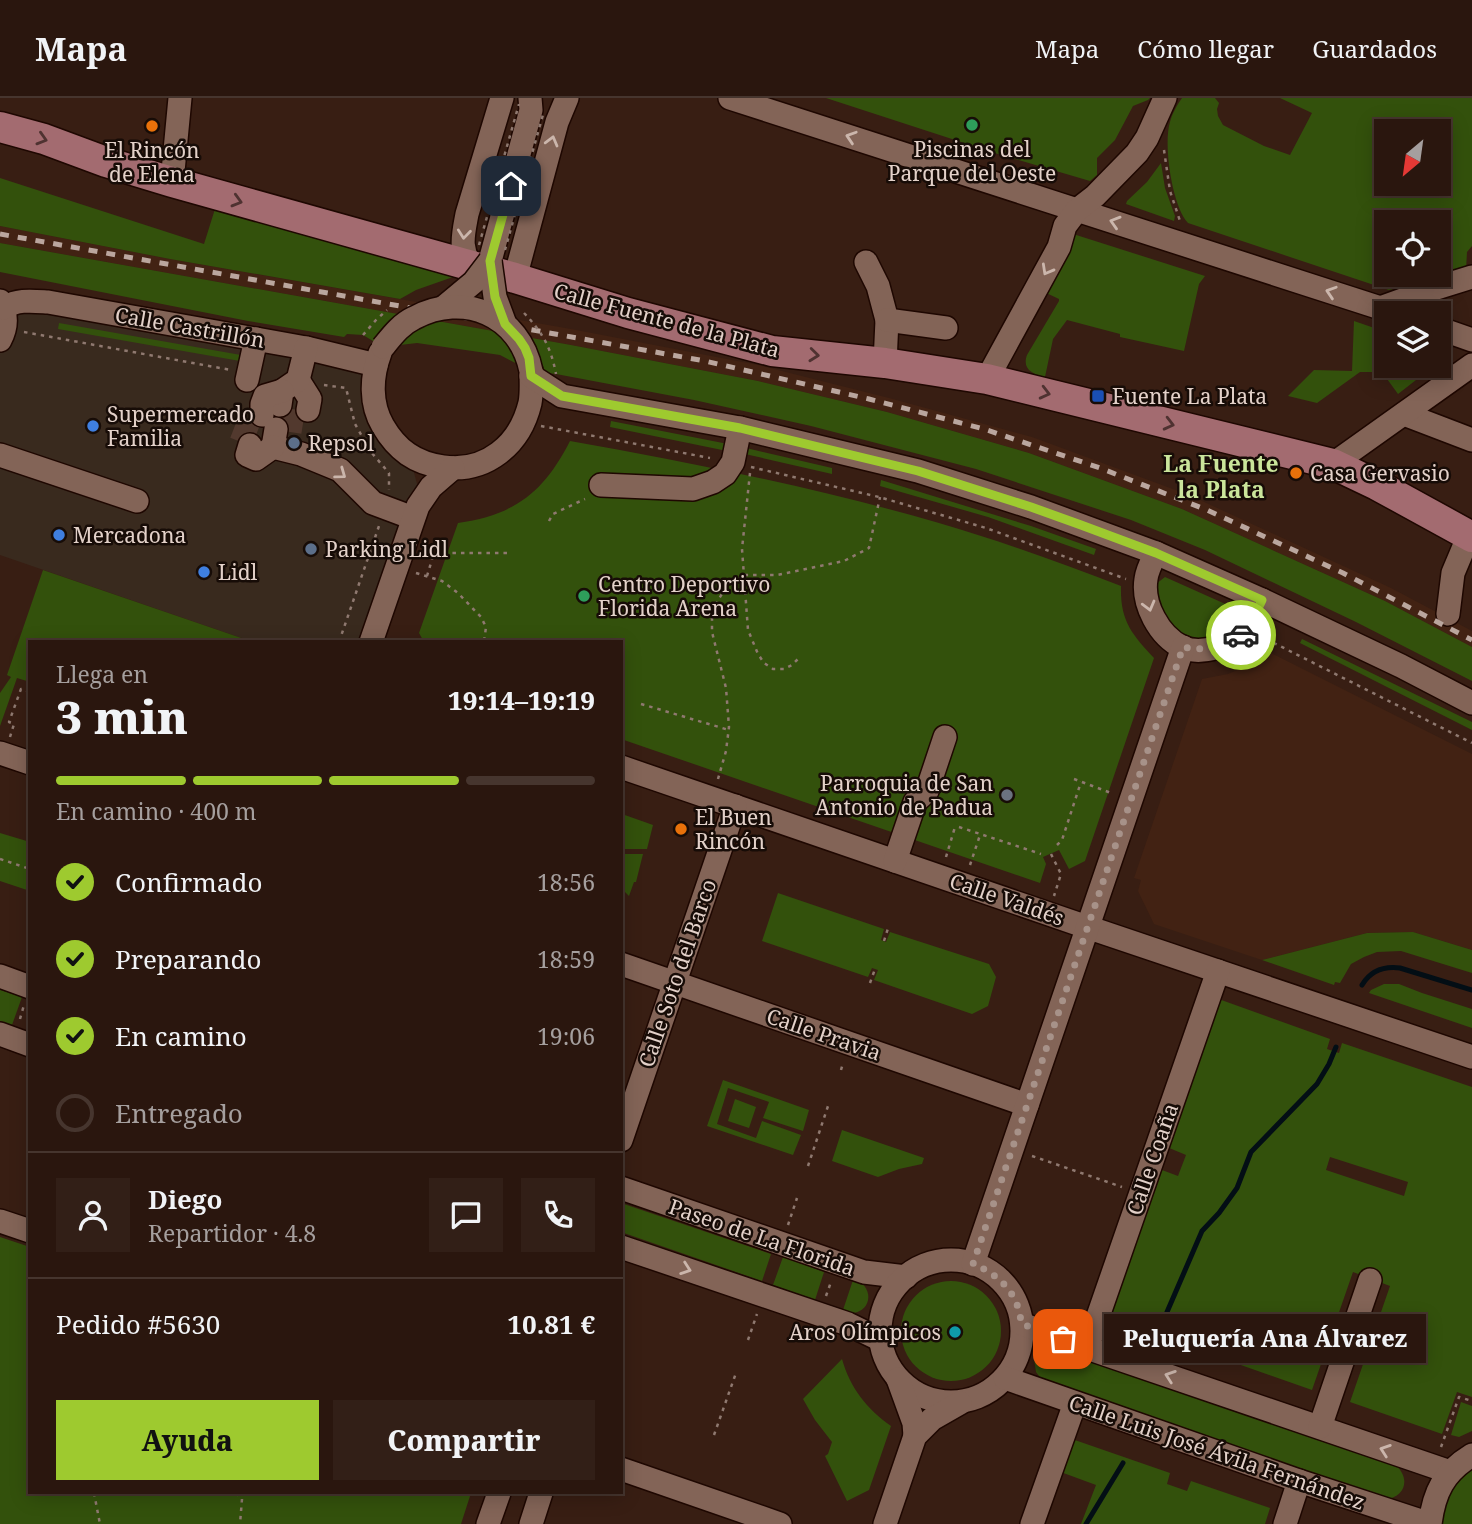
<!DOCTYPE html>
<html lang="es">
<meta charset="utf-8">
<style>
:root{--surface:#2a160e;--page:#321f17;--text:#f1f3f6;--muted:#a59f9e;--line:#46352e;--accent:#9eca2f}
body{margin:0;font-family:"Noto Serif",serif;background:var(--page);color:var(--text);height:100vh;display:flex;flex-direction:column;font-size:26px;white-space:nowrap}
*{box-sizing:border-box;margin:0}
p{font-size:23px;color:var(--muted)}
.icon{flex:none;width:38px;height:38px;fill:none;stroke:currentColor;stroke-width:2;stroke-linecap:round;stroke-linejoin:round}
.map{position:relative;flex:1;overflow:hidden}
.side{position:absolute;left:28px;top:542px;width:595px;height:854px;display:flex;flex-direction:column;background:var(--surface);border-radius:0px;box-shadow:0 4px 18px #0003,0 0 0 2px var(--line)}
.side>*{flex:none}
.needle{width:46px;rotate:209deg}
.fabs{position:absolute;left:1374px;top:21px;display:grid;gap:14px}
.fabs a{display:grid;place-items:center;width:77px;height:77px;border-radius:0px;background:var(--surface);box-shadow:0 4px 18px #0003,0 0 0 2px var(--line);font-size:35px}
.pin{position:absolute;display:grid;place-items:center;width:60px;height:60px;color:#fff;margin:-30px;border-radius:14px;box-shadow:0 4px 10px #0006}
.courier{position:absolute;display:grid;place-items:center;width:70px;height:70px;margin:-35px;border:5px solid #9eca2f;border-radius:50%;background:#fff;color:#222;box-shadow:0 2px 9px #0007}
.bubble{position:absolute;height:49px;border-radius:0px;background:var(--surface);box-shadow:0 4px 18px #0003,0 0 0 2px var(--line);font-size:23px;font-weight:800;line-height:49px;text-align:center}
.head em{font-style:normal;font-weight:800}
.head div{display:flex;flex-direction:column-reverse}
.head{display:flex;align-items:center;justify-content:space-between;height:119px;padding:0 28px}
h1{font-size:46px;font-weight:800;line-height:52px}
.bar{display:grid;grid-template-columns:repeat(4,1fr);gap:10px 7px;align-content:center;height:84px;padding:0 28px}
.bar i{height:9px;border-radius:5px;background:var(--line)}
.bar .on{background:var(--accent)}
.bar p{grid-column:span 4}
.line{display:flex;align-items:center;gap:18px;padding:0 28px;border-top:2px solid var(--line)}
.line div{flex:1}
.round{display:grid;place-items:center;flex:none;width:74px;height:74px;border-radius:0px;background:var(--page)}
ol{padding:0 28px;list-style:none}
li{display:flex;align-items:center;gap:21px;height:77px}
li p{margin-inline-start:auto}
li .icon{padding:7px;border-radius:50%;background:var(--accent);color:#111;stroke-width:4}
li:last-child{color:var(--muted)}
li i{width:38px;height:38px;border:4px solid var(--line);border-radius:50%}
.cta{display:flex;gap:14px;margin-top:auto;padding:14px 28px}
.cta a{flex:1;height:80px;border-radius:0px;background:var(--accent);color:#111;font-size:28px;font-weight:800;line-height:80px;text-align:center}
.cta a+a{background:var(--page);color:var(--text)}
header{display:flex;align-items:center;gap:42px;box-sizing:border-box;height:98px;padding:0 35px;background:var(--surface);border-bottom:2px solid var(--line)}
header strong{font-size:33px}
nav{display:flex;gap:38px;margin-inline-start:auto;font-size:24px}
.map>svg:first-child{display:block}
.commercial{fill:#392a1e}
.built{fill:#422213}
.green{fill:#33510c;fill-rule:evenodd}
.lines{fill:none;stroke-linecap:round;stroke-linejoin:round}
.stream{stroke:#030e15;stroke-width:5}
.minor-tunnel{stroke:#52392e;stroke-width:23;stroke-dasharray:23 11;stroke-linecap:butt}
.minor-casing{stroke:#1e0701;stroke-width:26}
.major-casing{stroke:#1e0701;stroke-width:33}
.path{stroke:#8f7970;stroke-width:2.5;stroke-dasharray:3.5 5;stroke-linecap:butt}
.minor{stroke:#836457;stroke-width:23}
.major{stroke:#a36b70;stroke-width:30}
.rail{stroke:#baa69e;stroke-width:5;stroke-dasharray:9 9;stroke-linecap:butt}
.minor-bridge-casing{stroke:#1e0701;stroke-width:26;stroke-linecap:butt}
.path-bridge{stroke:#8f7970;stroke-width:2.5;stroke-dasharray:3.5 5;stroke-linecap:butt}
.minor-bridge{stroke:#836457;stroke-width:23}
.oneway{stroke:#cbb6ac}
.oneway2{stroke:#4f3231}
.done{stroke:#a79289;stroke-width:7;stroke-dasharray:0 12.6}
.route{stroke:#9eca2f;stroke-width:9}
.leisure-dot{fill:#2e9e5b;stroke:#170c07;stroke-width:2.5}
.food-dot{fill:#e8710a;stroke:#170c07;stroke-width:2.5}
.transit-dot{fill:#1a4fb4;stroke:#170c07;stroke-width:2.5}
.shop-dot{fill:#3f7fe0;stroke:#170c07;stroke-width:2.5}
.service-dot{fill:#5c6f8a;stroke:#170c07;stroke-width:2.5}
.worship-dot{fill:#6b7280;stroke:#170c07;stroke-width:2.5}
.culture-dot{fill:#0f9aa8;stroke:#170c07;stroke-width:2.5}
.labels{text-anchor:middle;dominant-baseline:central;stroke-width:5;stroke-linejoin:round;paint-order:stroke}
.poi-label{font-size:21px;fill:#e3d1c9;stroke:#170c07;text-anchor:start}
.street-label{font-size:21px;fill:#e3d1c9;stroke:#170c07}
.neighbourhood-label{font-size:23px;font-weight:bold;fill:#cae59b;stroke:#170c07}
</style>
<header>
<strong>Mapa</strong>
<nav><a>Mapa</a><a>Cómo llegar</a><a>Guardados</a></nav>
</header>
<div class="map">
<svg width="1472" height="1426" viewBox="0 0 1472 1426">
<rect width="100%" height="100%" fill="#381e13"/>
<path class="commercial" d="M8,207l368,60 -3,32 40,72 4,15 1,22 -47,136h-118l-253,-87v-215z"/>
<g class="built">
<path d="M0,128l170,33 401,70 187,36 131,33 143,39 157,58 202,93 81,43v16l-87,-46 -203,-92 -153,-56 -142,-41 -129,-31 -187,-36 -571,-102z"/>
<path d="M1265,552l207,104v196l-59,-18 -46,1 -105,27 -108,-36 -16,-33 3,-11 -7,-2 68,-199 26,-5 12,-5 11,-7z"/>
</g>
<g class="green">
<path d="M826,0h324l-2,2 -15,6 -18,34 -18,18v17l-7,6 -92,-27z"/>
<path d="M1182,0h33l4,5 -2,6 1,7 5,9 41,21 26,9 22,-42 -32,-15h192v148l-5,6 -1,18 -77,20 -201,-67c-16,-17 -25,-79 -18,-101 2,-8 7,-17 12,-24zM1386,33h52v53h-52zM1386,124h52v53h-52z"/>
<path d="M1161,65l4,25 10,28 -1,5 -48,-17 1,-3 20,-19z"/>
<path d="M0,80l204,66 11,-35 238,68 -37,13 -16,9 -230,-40 -170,-33z"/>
<path d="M1070,135l135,43 -6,8 -15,67 -64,-14v-3l-53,-14 -14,19 -8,38c-13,-3 -23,-8 -18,-22l32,-54v-2l-17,-8z"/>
<path d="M0,145l571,102 187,36 129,31 142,41 153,56 203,92 87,46v34l-116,-59 -151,-72 -74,-30 -155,-51 -165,-43 -117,-26 -138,-26 -25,-3 -31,-16 -83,-12 -34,4 -20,-12 -16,-1 -3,3 -96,-16 -248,-49z"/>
<path d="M1354,223l32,11v34h48l-36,28 -16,-22h-22l-43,31 -29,-7 26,-26 38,1z"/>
<path d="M59,225l182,32 -1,6 -182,-32z"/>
<path d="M611,323l117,23 -1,7 -117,-24z"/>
<path d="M570,343c124,22 248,47 369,82 62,18 122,40 182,63 -1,35 11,48 33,72l-69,203 -16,8 -10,-19 -16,7 3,7 -6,19 -419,-144v-97h-197l-5,-9 39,-110c57,-8 86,-31 112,-82z"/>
<path d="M746,350l86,20v6l-87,-20z"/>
<path d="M881,382l150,46 65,23 -2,6 -106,-38 -108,-31z"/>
<path d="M43,472l210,72h-223v40l-13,-4 -17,48v-33l11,-16 -4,-2z"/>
<path d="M1165,479l76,34 3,11 -16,13 -32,6 -25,-11 -13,-22 -2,-24z"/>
<path d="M1302,541l170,83v8l-172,-87z"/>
<path d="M622,716l31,11 -6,24h-26z"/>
<path d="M0,735l30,9v49l-30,-10z"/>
<path d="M621,756h22l-7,28h-2l-5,14 -8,-8z"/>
<path d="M778,795l106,36 -3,11 5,2 4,-10 99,32 7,13 -8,29 -16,8 -98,-34 4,-10 -6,-2 -4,9 -106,-36z"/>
<path d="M1413,834l59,18v23l-71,-22 -24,1 -13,5 -13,7 -11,19 -5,-1 -1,3 -72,-25 105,-27z"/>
<path d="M1384,886h15l23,9 50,16v19l-103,-35 2,-3z"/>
<path d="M0,892l22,7 -10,28 -12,-4z"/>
<path d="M1213,899l117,42 -3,10 12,4 3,-10 130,44v310l-15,-5 -15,42 -92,-32 40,-116 -37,-14 -41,118 -145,-51 2,-11 -11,-4 -3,11 -52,-19 51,-149 24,9 8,-21 -24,-10zM1330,1059l78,25 -4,14 -78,-26z"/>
<path d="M723,982l86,30 -6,21 -40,-13 6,-16 -41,-14 -11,36 39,14 6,-17 39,14 -8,20 -86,-29z"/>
<path d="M735,1001l21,8 -7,21 -21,-7z"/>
<path d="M842,1032l82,28 -2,6 -23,5 -21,8 -46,-16z"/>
<path d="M621,1105l150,51 -9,27 -141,-49z"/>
<path d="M0,1139l30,10v246h441l-10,31h-461z"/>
<path d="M783,1159l41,15 -9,28 -42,-15z"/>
<path d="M854,1179c25,14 15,41 -12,36z"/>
<circle cx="951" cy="1233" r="50"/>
<path d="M1053,1249l342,117c15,14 12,32 -10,36l-343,-120 -6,-8 -2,-13 8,-9z"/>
<path d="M842,1261c8,29 25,50 49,67l-22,64 -22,11 -22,-45 3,-2 4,-12 -17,-22 -12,-21z"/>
<path d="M1461,1304l11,4v25l-13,6 -8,-2z"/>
<path d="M1069,1340l101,35 -3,11 20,7 4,-10 79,27 -5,16h-184l15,-39 -38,-14z"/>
<path d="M1472,1367v59h-34l12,-39z"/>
</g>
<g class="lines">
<g class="stream">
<path d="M1362,887c9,-15 22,-19 38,-17l72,22"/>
<path d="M1161,1232l6,-18 35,-81 17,-18 18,-25 14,-36 66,-68 12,-20 7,-17"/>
<path d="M1086,1426l37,-61"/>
</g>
<g class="minor-tunnel">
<path d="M290,334l4,-25"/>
<path d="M241,344l12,-31"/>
</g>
<defs>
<g id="minor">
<path d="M730,0l666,215"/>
<path d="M172,84l8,-84"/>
<path d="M490,163l41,-151 -1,-12"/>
<path d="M866,164l12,24 9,34 -2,43"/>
<path d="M472,169c-13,-19 -9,-31 -5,-53l35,-116"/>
<path d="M515,180l42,-156 10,-24"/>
<path d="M0,203c7,13 7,26 0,39"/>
<path d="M4,210c13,-9 28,-7 44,-6l258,46 70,17"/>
<path d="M1380,210l50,-18 42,-13"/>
<path d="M887,222l59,8"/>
<path d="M1438,230l34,12"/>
<path d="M380,255c-9,24 -10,51 3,73 14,24 32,37 60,41 43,6 77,-22 87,-64 2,-10 1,-21 1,-32"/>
<path d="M531,278l31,20 178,32 178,43 113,36 125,46 106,47 139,66 71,37"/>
<path d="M987,281l72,-132 6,-21 12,-16 18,-14 42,-43 10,-15 18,-40"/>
<path d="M247,282l9,-41"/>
<path d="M298,282l12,19 -2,11"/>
<path d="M280,307l2,-14 16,-11 8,-32"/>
<path d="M1404,316l68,26"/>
<path d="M262,317v-11l3,-8 17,-5"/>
<path d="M276,331l-3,18 28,7 39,16 33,33 40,15"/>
<path d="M250,347l-3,10 9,4 17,-12"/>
<path d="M0,357l137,46"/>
<path d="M1333,366l139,-99"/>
<path d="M601,387l92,4 20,-7 12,-8 8,-12 7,-34"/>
<path d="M1156,455c-4,8 -9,17 -10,26 -4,25 13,57 36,68 19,9 52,-2 65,-17 7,-8 11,-21 15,-30"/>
<path d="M1448,516l5,-41 16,-38"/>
<path d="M371,544l47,-136 13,-19 22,-19"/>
<path d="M0,655l30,10"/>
<path d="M621,669l463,159 388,131"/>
<path d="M895,763l20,-59 12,-11 18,-54"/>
<path d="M621,866l406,141"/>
<path d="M0,878l30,11"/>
<path d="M0,936l30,11"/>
<path d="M621,1042l114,-334"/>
<path d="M621,1090l243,84 42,5"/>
<path d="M0,1123l30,10"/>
<path d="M621,1149l227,77 33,16"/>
<circle cx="951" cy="1233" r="71"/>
<path d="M973,1166l210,-617"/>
<path d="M1022,1226l65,24 363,124"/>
<path d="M1087,1250l131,-377"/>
<path d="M1005,1280l294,103 131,43c4,-32 14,-52 42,-69"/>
<path d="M898,1281l16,44 1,13"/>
<path d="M1320,1329l50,-147"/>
<path d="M621,1371l159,55"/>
<path d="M488,1426l11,-31"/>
<path d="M531,1426l10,-31"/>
<path d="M885,1426l30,-88 17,-17 28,-16"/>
<path d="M1032,1426l43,-121"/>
<path d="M1285,1426l14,-43"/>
</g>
<path id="major" d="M0,29l44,12 62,23 66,20 343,96 113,35 144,38 113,12 102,16 346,85 44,21 95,52"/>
</defs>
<use href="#minor" class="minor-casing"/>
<use href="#major" class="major-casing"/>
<g class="path">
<path d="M1164,52l6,41 10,30"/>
<path d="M24,234l207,38"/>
<path d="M324,287l22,3 9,36 16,28 18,21v17"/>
<path d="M541,328l169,32"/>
<path d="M751,369l128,30 107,31 140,51"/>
<path d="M750,375l-8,76 6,81 10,24 6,9 9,6h11l8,-4 6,-6"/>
<path d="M549,423l4,-7 32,-15"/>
<path d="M416,475l26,8 16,12 23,24 5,10 -2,15"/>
<path d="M427,478l7,-23h73"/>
<path d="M1266,541l206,104"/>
<path d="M339,544l40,-116"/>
<path d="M641,606l88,26"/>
<path d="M10,639l4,-13 -5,-2 12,-33 9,3"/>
<path d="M718,681l8,-28 3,-24 -3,-39 -14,-56v-22l13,-21 19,-14h33l67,-14 25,-13 11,-51"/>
<path d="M1074,681l37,14"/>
<path d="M959,729l82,27"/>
<path d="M1057,747l5,-5 19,-58"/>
<path d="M1051,756l10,20 -7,22"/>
<path d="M946,759l9,-30"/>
<path d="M0,761l30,10"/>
<path d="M970,767l10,-30"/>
<path d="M884,843l5,-16"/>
<path d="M870,885l5,-14"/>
<path d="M20,921l4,-14"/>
<path d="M841,972l2,-7"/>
<path d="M1032,1058l90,31"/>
<path d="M808,1068l21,-63"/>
<path d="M788,1127l9,-27"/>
<path d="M826,1198l5,-14"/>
<path d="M748,1242l9,-26"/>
<path d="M714,1337l22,-62"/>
<path d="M1441,1349l18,-50 13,4"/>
<path d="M94,1395l6,31"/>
<path d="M236,1395l6,6 -2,25"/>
</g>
<use href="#minor" class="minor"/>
<use href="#major" class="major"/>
<path class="rail" d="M0,136l705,127 164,38 115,30 116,39 107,42 136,63 129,67"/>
<defs>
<g id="minor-bridge">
<path d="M490,163l5,36 10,27"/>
<path d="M444,209l30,-25 16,-21"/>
<path d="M383,249c9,-11 18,-23 31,-29 50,-27 106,-3 117,53"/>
</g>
</defs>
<use href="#minor-bridge" class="minor-bridge-casing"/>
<g class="path-bridge">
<path d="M479,147l40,-141"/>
<path d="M505,152l39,-139"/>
<path d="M524,215c18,19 27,34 32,61"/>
<path d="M363,237l13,-15 11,-10"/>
</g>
<use href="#minor-bridge" class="minor-bridge"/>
</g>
<defs><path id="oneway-chevron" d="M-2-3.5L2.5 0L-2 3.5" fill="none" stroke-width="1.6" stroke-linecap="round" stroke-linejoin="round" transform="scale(1.75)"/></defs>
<g class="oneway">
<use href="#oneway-chevron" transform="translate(851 39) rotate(-162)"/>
<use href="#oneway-chevron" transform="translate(552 43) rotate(-75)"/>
<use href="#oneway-chevron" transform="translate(1115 124) rotate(-163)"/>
<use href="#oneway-chevron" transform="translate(464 136) rotate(96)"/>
<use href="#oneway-chevron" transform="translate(1047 172) rotate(119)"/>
<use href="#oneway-chevron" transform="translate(1331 194) rotate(-162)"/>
<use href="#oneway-chevron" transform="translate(341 376) rotate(36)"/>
<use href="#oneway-chevron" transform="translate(1149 508) rotate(75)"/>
<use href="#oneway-chevron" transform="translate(686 1171) rotate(19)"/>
<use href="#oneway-chevron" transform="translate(1170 1278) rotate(-161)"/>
<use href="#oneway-chevron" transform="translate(1385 1352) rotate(-161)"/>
</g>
<g class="oneway2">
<use href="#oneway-chevron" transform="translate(42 41) rotate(17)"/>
<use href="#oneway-chevron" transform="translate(237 103) rotate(16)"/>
<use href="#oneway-chevron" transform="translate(814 257) rotate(6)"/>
<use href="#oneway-chevron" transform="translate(1045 295) rotate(14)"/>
<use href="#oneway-chevron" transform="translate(1169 326) rotate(14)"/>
</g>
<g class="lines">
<path class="done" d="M1063,1241l-41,-15c-2,-7 -3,-15 -6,-22 -8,-18 -25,-31 -43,-38l210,-617c24,4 37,2 58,-12"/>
<path class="route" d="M511,88l-21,75 5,36 10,27 14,15 6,9 4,10 2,18 31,20 178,32 178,43 113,36 50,18 75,28 106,47 -14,29 -7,6"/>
</g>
<g class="leisure-dot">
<circle cx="972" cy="27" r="7"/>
<circle cx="584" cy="498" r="7"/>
</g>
<g class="food-dot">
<circle cx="152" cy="28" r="7"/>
<circle cx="1296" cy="375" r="7"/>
<circle cx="681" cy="731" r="7"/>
</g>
<rect class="transit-dot" x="1091" y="291" width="14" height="14" rx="3.5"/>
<g class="shop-dot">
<circle cx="93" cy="328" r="7"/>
<circle cx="59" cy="437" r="7"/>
<circle cx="204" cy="474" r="7"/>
</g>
<g class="service-dot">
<circle cx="294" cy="345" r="7"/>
<circle cx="311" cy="451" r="7"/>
</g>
<circle class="worship-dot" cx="1007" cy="697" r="7"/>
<circle class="culture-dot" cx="955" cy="1234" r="7"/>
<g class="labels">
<g class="poi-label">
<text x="972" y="51" text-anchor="middle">Piscinas del<tspan x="972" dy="24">Parque del Oeste</tspan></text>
<text x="152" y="52" text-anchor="middle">El Rincón<tspan x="152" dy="24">de Elena</tspan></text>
<text x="1112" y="298">Fuente La Plata</text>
<text x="107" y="316">Supermercado<tspan x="107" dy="24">Familia</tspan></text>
<text x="308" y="345">Repsol</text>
<text x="1310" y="375">Casa Gervasio</text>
<text x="73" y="437">Mercadona</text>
<text x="325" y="451">Parking Lidl</text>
<text x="218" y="474">Lidl</text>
<text x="598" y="486">Centro Deportivo<tspan x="598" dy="24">Florida Arena</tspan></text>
<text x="993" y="685" text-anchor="end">Parroquia de San<tspan x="993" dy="24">Antonio de Padua</tspan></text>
<text x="695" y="719">El Buen<tspan x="695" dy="24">Rincón</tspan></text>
<text x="941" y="1234" text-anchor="end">Aros Olímpicos</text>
</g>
<g class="street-label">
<text transform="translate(667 222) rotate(15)">Calle Fuente de la Plata</text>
<text transform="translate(190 229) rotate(10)">Calle Castrillón</text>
<text transform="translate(1007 801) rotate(19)">Calle Valdés</text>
<text transform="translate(677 875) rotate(-71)">Calle Soto del Barco</text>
<text transform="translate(824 936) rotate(19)">Calle Pravia</text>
<text transform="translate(1152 1061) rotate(-71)">Calle Coaña</text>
<text transform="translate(762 1139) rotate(19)">Paseo de La Florida</text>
<text transform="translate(1217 1354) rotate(19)">Calle Luis José Ávila Fernández</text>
</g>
<g class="neighbourhood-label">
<text x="1221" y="365">La Fuente<tspan x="1221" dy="26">la Plata</tspan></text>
</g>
</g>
</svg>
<div class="fabs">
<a><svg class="needle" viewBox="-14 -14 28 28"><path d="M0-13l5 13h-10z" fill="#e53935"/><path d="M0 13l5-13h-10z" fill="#a59f9e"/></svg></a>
<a><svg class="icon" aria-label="locate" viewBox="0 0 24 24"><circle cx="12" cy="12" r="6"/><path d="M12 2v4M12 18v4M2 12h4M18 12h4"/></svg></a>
<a><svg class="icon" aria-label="layers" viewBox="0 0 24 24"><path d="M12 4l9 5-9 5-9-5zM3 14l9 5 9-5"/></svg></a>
</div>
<div class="pin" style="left:1063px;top:1241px;background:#ea580c"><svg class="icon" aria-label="bag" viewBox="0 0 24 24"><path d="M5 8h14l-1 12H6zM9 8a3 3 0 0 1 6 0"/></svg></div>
<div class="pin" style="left:511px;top:88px;background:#1f2937"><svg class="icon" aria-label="home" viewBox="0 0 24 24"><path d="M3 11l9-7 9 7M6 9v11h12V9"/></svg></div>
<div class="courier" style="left:1241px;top:537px"><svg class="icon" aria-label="car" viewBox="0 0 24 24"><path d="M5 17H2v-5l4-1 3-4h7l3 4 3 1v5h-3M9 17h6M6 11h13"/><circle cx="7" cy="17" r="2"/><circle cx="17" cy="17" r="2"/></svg></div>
<div class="bubble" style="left:1104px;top:1216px;width:322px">Peluquería Ana Álvarez</div>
<section class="side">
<div class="head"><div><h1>3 min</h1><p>Llega en</p></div><em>19:14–19:19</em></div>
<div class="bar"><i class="on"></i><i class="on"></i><i class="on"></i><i></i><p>En camino · 400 m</p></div>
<ol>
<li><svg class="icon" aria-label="check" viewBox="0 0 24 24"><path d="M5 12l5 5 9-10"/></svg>Confirmado<p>18:56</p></li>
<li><svg class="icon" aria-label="check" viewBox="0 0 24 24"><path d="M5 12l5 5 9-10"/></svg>Preparando<p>18:59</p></li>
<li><svg class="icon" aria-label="check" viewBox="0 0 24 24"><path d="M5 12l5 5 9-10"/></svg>En camino<p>19:06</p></li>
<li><i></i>Entregado</li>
</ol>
<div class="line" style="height:126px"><a class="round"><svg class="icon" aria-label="person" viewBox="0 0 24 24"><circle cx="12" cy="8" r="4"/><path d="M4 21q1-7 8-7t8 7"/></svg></a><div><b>Diego</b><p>Repartidor · 4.8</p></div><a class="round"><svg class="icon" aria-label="chat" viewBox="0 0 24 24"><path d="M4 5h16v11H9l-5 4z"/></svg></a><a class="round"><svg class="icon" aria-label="phone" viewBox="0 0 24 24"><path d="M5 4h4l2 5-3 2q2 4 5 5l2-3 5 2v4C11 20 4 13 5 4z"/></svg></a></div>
<div class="line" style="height:91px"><div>Pedido #5630</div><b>10.81 €</b></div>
<div class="cta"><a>Ayuda</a><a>Compartir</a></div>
</section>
</div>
